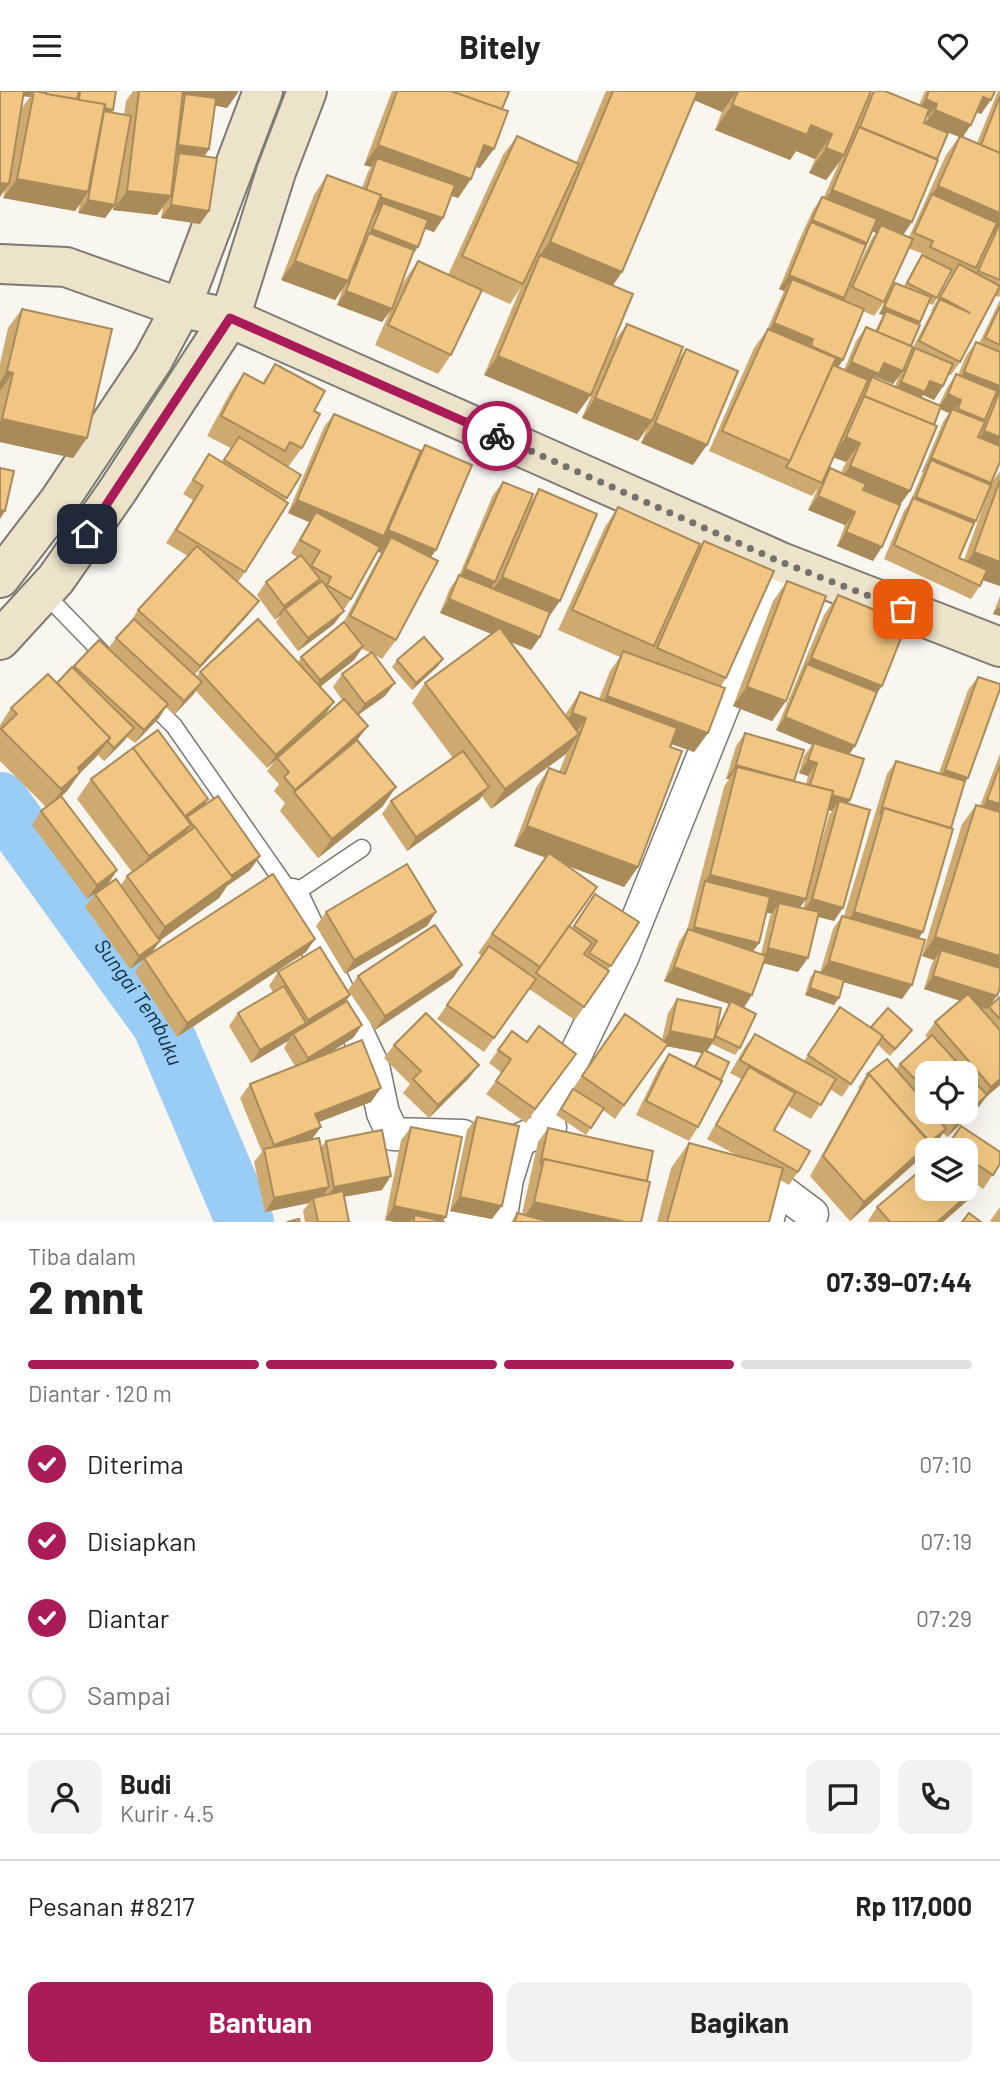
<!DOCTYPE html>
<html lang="id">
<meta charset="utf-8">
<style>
:root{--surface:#fff;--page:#f2f2f2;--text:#222;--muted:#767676;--line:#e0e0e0;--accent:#a91b59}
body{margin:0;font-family:Barlow,sans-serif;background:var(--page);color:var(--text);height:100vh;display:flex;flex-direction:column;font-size:26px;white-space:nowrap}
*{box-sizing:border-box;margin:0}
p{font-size:23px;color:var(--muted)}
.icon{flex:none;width:38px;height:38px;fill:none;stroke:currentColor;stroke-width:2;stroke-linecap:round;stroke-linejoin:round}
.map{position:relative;height:1131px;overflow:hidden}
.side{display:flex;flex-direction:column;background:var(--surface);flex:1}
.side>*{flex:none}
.fabs{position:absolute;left:915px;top:970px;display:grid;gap:14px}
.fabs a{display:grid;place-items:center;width:63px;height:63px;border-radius:14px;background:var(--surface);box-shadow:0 7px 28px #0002;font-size:35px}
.pin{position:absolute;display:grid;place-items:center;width:60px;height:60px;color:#fff;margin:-30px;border-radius:14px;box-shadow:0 4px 10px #0006}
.courier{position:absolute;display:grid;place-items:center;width:70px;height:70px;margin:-35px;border:5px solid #a91b59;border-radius:50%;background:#fff;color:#222;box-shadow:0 2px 9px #0007}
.overview em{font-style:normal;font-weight:700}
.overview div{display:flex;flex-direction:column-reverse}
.overview{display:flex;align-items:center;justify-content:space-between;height:119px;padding:0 28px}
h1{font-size:46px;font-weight:700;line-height:52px}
.bar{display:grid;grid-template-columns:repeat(4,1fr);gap:10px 7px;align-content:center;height:84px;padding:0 28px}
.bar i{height:9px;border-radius:5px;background:var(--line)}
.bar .current{background:var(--accent)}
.bar p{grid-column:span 4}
.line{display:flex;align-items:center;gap:18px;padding:0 28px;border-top:2px solid var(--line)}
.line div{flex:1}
.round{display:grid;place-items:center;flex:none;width:74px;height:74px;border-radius:14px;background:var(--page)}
ol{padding:0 28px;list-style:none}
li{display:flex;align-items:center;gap:21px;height:77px}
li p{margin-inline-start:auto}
li .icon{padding:7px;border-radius:50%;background:var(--accent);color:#fff;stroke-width:4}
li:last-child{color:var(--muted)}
li i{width:38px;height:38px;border:4px solid var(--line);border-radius:50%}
.cta{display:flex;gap:14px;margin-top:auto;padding:14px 28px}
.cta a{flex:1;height:80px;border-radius:14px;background:var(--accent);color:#fff;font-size:28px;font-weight:700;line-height:80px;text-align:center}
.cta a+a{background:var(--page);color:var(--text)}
header{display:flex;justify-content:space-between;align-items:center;height:91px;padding:0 28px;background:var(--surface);font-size:32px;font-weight:700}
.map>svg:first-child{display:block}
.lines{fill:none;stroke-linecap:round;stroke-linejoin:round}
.river{stroke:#99cdf6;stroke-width:58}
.lane-casing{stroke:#7d7974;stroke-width:19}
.street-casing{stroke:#7d7974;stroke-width:35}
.secondary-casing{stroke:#7d7974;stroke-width:42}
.lane{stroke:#fff;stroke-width:16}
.street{stroke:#fff;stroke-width:32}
.secondary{stroke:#ede3ca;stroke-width:38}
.wall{fill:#cfaa70;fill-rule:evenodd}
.shaded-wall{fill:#a98b5b}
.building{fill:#f1c682;stroke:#a98b5b;stroke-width:2}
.done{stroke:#74716e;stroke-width:7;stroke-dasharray:0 12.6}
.route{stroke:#a91b59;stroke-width:9}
.labels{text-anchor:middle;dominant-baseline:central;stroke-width:6;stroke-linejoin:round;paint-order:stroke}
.water-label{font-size:21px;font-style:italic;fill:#102e42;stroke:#fff}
</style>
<header><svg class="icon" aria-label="menu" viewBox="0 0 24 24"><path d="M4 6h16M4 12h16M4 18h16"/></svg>Bitely<svg class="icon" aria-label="heart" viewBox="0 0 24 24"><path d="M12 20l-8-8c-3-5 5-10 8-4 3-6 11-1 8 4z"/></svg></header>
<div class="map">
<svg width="1000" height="1131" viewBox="0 0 1000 1131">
<rect width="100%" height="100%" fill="#f9f5ef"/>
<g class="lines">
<path class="river" id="s1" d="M0,710l161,223 84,198"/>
<defs>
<g id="lane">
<path d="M43,501l64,66"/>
<path d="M147,608l27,27 118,169 70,-47"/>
</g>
<g id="street">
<path d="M292,804l81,171 10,47 10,21 70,2 -20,79 41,7"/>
<path d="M500,1131l7,-43 12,-39 31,-13 -3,-13 75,-156 159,-396"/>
<path d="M767,1131l9,-35 36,27"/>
</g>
<g id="secondary">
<path d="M0,173l66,3 115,41 49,10 551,244 219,85"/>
<path d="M0,487l59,-77 94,-141 28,-52 82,-217"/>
<path d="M0,549l56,-61 62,-89 112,-172 46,-146 31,-81"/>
</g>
</defs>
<use href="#lane" class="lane-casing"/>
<use href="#street" class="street-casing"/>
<use href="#secondary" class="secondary-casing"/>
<use href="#lane" class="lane"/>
<use href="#street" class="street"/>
<use href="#secondary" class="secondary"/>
</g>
<g class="wall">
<path d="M0,0h116l-6,21 14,3 2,-14 7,-10h106l-12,17 -12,-3 -6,44 -5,7 5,55 -9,13 -39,-6 2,-11 -6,8 -44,-5v-4l-8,12 -27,-5 2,-9 -5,7 -72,-13 2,-8zM23,5l7,1 -9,12z"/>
<path d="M392,0h114l-4,18 -22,59 -4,-1 -5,12 -13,19 -7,-2 -8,22 -9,14 -9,-3 -13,26 -20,52 12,-26 14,-20 30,14 55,-120 14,-19 59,27 30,-72h265l-4,9 6,-9h12l34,14 6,-14h70l-14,23 -4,-2 -14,25 14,6 21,-52h2v204l-1,2 -4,-1 -35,66 -9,13 -3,-1 -5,12 -9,14 -11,-5 -2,2 18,8 8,-17 9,-14 2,1 8,-19 10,-14 3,2 21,-44v162l-24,59 -3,5 -14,32 5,2 28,-78 8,-11v115l-17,-6 -3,6 -9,13 -87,-40 20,-48 5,-7 14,-32h-1l21,-50 6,-9 -9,-4 -30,82 -10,14 -27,56 -36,-15 8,-21 -37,-15 10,-22 -6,8 -103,-45 45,-103 13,-18 17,-39 -5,-2 22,-53 12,-26 9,-13h2l15,-34 -13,17 -17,-7 6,-14 -19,-8 -6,9 -75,-30 7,-18 -27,-12 -82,185 -36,129 -93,-39 37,-88 -11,17 -29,-13 -30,64 -13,19 -63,-29 16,-36 -9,13 -45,-17 6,-17 -8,12 -54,-20 33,-85 13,-20 35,13 6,-16 3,-5 -7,-2zM926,25l2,1 -3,6 34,14 -13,18 -37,82 -6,-2 9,-13 25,-63 -13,-36zM872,140l4,2 -4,5 -30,62zM908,157l15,6v1h-1l-5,7 -13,24 -9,-3 -5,6 -11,25 4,1 -8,16 -9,-4 -10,14 -12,29 -6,-3 25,-56 11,5 10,-14zM950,183l1,1 -20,36h1l-19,36 -2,-1 17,-43 5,2zM899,285l-4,10 -20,-8 1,-1 17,7zM833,366l13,5 -5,11 -11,-5 -5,8z"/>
<path d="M22,218l65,129 -14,20 -73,-16v-78l8,-36z"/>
<path d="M627,233l49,39 10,-14 7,116 -52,-22 6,-15 -9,13 -56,-23 31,-75z"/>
<path d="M275,273l39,47 -12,37 -14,19 13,8 -16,26 -40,71 -7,10 11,32 -54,60 2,2 3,-4 98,-9 3,-6 41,-32 39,-72 -3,-2 -27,48 -17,25 -36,27 -22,-29 5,-7 -6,5 -18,-25 9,-13 32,-24 -7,-5 18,-31 -21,-9 36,-86 10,-13 87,37 4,-6 11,105 -6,8 -34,82 -14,19 -7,-4 10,41 -27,19 -1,25 39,47 -14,20 -64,51 -38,-47 5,-8 -11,-12 5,-7 -12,-13 8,-10 -8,7 -71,-77 -22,24 -8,-8 -7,11 -24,25 -8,-6 -23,24 -6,-6 -18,18 -13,18 -5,5 55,74 -9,14 -21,15 -55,-74 9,-14 5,-4 -46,-46v-36l11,-17 46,-25 16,-15 26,-28 9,9 8,-11 13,-14 9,-14 50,-54 -22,-13 27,-43 -10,-6 26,-40 13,8 9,-14 -24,-12 23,-43 14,-20 18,10zM362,558l9,4 -29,21 -9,13 9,13 -18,16 10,-14 -14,-15 34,-27z"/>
<path d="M503,391l25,23 11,-16 9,129 -8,19 -9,13 -21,-8 55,73 15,-23 19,7 11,-28 10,-14 -62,-27 47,-103 13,-20 79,45 7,-11 22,137 -5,8 -13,47 -14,19 -23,-8 -33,123 -14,20 -57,-22 2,61 3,2 23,-34 44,28 -31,48 1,1 -34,49 -46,-31 -45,63 -47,-33 45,-63 -4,-3 68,-96 -32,-11 22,-58 13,-20 10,4 8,-20 -76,57 -9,-13 -3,4 -72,51 -25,-37 9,-13 62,-43 -41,-55 13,-20 67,-49 -52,-21 10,-25 9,-12 34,-81z"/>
<path d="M787,490l-1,120 -14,20 -39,-15 40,-105z"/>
<path d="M838,504l44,91 -5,6 -22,54 -6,8 1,46 -2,4 -14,117 -16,-4 -20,55 -35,-9 -19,44 -4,41 -5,7 -23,-11 -6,7 -8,76 -9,14 -53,-26 23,-47 10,-14 25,13 8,-14 -36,-7 -51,73 -12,-9 -17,25 -30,-20 16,-25 53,-76 37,26 6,-27 9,-14 40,29 12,-24 -65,-23 15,-39 8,-12 37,-143 5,-8h-3l10,-33 9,-13 49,48 12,3 2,-8 -9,-3 5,-17 8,-11 -36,-15 48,-115zM828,719l4,1 -3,4 -26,94 -4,-1 7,-9zM767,821l5,2 -2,2 -9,38 -8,-3 6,-8z"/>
<path d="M1000,505v20l-7,-2z"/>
<path d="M397,569l41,6 -26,24 -20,-23z"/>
<path d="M978,586l-10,101 -3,4 -14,46 -28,104 -5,6 -16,61 -58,-17 -10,23 -29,-10 5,-17 5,-7 5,2 13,-44 9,-13h2l43,-142 9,-13 43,12 29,-83z"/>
<path d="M1000,663v234l-8,15 8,-6v88l-14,12 -8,11 -31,29 -4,-4 -6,9 -15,12 -6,8 -66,59 -40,-45 49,-87 -1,-1 9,-14 29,-5 4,-5 28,-26 -3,-2 10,-14 25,-21 -36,-12 8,-26 2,-3 -12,-4 40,-132 14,-19 4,1zM928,982l38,38h-38z"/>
<path d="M91,688l113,27 56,50 -10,14 -23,16 -8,12 -59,42 -9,14 164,-15 -9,13 -129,85 -42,-65 9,-13 -14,10 -45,-62 10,-13 26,-9 6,-9 5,-4 -55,-73z"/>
<path d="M326,821h110l-9,14 -82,48 -29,-48z"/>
<path d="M462,874l-9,13 -78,52 -27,-40 10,-14z"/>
<path d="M278,881l72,23 -4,6 16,24 -9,13 -26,16 44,48 -52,20 2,5 -9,12 9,8 5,-6 56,49 -38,7 5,25h-44l-2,-11 6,-8 -44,9 -11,-50 8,-10 -22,-54 10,-14 45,-18 -11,-18 4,-7 -37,22 -22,-37 9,-13 35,-21 -4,-6z"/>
<path d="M840,916l31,21 36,9 -17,19 -13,-12 -35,53 -12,-8 -19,30 -23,-13 -14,24 24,42 -9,13 -9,-5 -11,42h-112l14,-54 18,-25 47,12 -29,-16 34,-60 -11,-6 15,-26 10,-13 49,27z"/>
<path d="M512,940l15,11 49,12 -50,69 -40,-29 16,-21 -13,-10z"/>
<path d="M394,954l75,33 -40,40 -26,-25 7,-9 -26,-26z"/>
<path d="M477,1026l15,102 -42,-8 17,-81z"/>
<path d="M961,1035l39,38 -17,25 -10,-8 -5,19 -25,22h-74l-1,-1 9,-14 89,-19v-38h-21z"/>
<path d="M411,1036l31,94 3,1h-50l-10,-2 16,-80z"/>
<path d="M548,1037l99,53 -6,41h-130l6,-9 5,1 16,-72z"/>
<path d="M1000,1116v15h-8l-2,-1z"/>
</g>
<g class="shaded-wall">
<path d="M9,0h33l-5,7 -3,-7 -4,6 -23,-3z"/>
<path d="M149,0h90l-12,17 -43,-9 1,-5 -3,4z"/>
<path d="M685,0h52l-15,21 -40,-17z"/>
<path d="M983,6l8,3 -10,14 -7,-3z"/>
<path d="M926,8l11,5 -9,13 -12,-5z"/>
<path d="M78,11l35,8 -10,13z"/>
<path d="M732,14l79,20 21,9 -17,25 -19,-8 -6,9 -75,-30z"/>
<path d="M935,19l36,15 -9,13 -37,-15z"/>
<path d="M178,54l31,4 -9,14 -21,-10 -5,7 -5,-1z"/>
<path d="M378,54l93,34 -13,19 -84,-30 3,-10 -6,9 -7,-2z"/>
<path d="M484,54l10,4 -14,19 -10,-3z"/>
<path d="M826,57l18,7 -18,25 -17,-7z"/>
<path d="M17,88l71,13 -13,19 -72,-13z"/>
<path d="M0,92l9,1 -9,13z"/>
<path d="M938,95l62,27v10l-8,12 -60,-41 -8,11z"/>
<path d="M832,99l80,32 -14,20 -17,-17 -5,8 -57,-24z"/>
<path d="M127,100l44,5 -14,19 -44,-5z"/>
<path d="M366,101l77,26 -9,14 -55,-19 4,-10 -7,10 -20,-7z"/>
<path d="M88,109l27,5 -10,13 -27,-5z"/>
<path d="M171,114l38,6 -9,13 -39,-6z"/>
<path d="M812,129l55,23 -10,14 -46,-34z"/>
<path d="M372,138l46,18 -9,14 -42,-24z"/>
<path d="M550,151l72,30 -17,25 -65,-42z"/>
<path d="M295,170l53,20 -13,19 -54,-20z"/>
<path d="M789,184l55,23 -9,13 -43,-32 -8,12 -5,-2z"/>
<path d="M346,200l46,18 -10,13 -45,-17z"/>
<path d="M884,216l36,15 -4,7 -30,-18 -3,4 -4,-1z"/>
<path d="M774,232l39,16 -9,14 -40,-17z"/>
<path d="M811,255l32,14 -9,13 -33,-13z"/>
<path d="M498,265l93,39 -14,19 -93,-39z"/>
<path d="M851,271l33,1 19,8 -10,13 -17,-7 -7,10 3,-10 -6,9 -24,-10z"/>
<path d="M7,280l6,2 -13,18v-9z"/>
<path d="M964,281l36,14v6l-6,8 -40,-15z"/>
<path d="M930,290l13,5 -9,14 -11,-5 -8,11 -24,-10 10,-14z"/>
<path d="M948,303l13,6 -9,14v-5l-3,4 -11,-5z"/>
<path d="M595,307l57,23 -14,20 -56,-23z"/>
<path d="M958,318l27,11 -9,14 -28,-12z"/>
<path d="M2,328l85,19 -14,20 -73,-16v-20z"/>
<path d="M655,332l52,22 -14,20 -52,-22z"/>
<path d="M984,340l16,6v18l-26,-10z"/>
<path d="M846,346l14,6 -14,19 -14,-5z"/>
<path d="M931,367l60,25 -9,14 -51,-37 -8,12h-1z"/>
<path d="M850,375l60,25 -14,19 -60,-24z"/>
<path d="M818,405l37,16 -10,13 -37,-15z"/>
<path d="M916,406l60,24 -10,14 -55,-31z"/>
<path d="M297,409l87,36 4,-6 48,20 -14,20 -31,-33 -10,16 -71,-30 6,-11 -7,10 -21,-9z"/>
<path d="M0,419l5,1 -5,8z"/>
<path d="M846,441l36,15 -9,14 -36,-15z"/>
<path d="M974,461l26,10v24l-40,-14z"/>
<path d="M465,478l30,13 -9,13 -30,-12z"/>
<path d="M502,486l58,24 -14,20 -58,-25z"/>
<path d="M320,488l-10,14 -25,16 -4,6 -6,5 9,-14z"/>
<path d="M449,508l91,38 -9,13 -91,-37z"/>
<path d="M259,510l-10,13 -59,65 10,-13z"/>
<path d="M998,516l2,1v8l-7,-2z"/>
<path d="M344,520l-10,13 -36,27 10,-13z"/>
<path d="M363,555l-9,14 -43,34 9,-14z"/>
<path d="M811,567l71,28 -14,20 -61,-42z"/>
<path d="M443,568l-5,7 -26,24 4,-7z"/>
<path d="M202,591l-9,13 -19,20 10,-14z"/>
<path d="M395,592l-10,13 -30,21 10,-13z"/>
<path d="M747,596l39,14 -14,20 -39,-15z"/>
<path d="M607,605l101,37 -14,19 -101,-36z"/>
<path d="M334,611l-10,14 -57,52 9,-13z"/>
<path d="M168,613l-9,14 -24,25 9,-13z"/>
<path d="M572,622l14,5 -14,20 -14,-5z"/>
<path d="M785,626l70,29 -9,13 -32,-16 -2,2 -36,-15z"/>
<path d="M368,635l-10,13 -62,55 -2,-2z"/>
<path d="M134,637l-10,13 -20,20 10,-13z"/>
<path d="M579,643l-13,20 -75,55 14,-20z"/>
<path d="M110,647l-14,19 -16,16 -13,18 -19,18 30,-41z"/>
<path d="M808,669l9,3 -9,13 -9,-3z"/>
<path d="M736,674l58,18 -57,-16 -8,12h-3z"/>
<path d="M945,679l23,8 -9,13 -24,-8z"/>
<path d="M396,696l-14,20 -64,51 14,-19z"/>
<path d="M489,696l-10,13 -72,51 9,-14z"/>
<path d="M810,697l40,12 -9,14 -2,-13 -7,10 -32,-10z"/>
<path d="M208,708l-9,14 -12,4 -5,8 -2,-6z"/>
<path d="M987,709l13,4v17l-22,-8z"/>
<path d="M191,734l-14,19 -42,31 14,-19z"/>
<path d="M527,735l111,41 -14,20 -110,-41z"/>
<path d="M260,765l-10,14 -23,16 -8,12 -68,49 14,-20 64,-49z"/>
<path d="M117,779l-9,14 -21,15 10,-14z"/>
<path d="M710,784l96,24 -14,20 -13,-16 -7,11 -70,-18 3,-15z"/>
<path d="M812,808l31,9 -9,13 -32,-9z"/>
<path d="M436,821l-9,14 -82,48 9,-14z"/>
<path d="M854,821l69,20 -14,19 -69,-20z"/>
<path d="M694,836l65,16 -9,13 -65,-15z"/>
<path d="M935,846l65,19v23l-59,-29 -7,10 -12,-4z"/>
<path d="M315,848l-9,13 -129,85 10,-14z"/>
<path d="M160,850l-9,13 -21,15 9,-13z"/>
<path d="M768,857l40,10 -10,14 -39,-10z"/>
<path d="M829,870l83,24 -10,14 -83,-24z"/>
<path d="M462,874l-9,13 -78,52 10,-14z"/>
<path d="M674,876l78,28 -9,14 -12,-8 -2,3 -65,-23z"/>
<path d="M933,885l64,20 -8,11 -2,2 -63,-20z"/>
<path d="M810,897l29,10 -5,7 -29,-10z"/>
<path d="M350,904l-9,14 -43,25 10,-14z"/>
<path d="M306,932l-10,13 -3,-2 -5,7 -37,22 9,-13z"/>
<path d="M362,934l-9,13 -54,34 9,-14z"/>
<path d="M670,940l44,9 -9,14 -1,-4 -2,3 -41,-8z"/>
<path d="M479,974l-10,13 -40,40 9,-13z"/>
<path d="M1000,988v6l-14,12 -8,11 -31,29 9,-14 26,-24 9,-12z"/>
<path d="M381,997l-10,14 -65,25 9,-13z"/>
<path d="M321,1036l-10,13 -46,18 9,-13z"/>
<path d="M946,1038l-9,13 -15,12 -6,8 -66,59 14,-19z"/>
<path d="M391,1085l-9,14 -57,10 9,-13z"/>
<path d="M329,1096l-9,14 -7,-3 -4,5 -44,9 9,-14z"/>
<path d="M977,1096l-9,13 -25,22h-6z"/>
<path d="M460,1106l42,9 -10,13 -42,-8z"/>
<path d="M534,1111l92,20h-105z"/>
<path d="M394,1115l52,11 -4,5 -27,-7 -5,7h-15l-10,-2z"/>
</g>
<g class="building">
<path d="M0,0h24l-15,93 -9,-1z"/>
<path d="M34,0l71,13 -17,88 -71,-13z"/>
<path d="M46,0h33l-2,8 -31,-5z"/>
<path d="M80,0h36l-3,19 -8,-2v-4l-26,-4z"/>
<path d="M139,0h44l-12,105 -44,-5z"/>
<path d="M397,0h54l57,20 -14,38 -10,-4 -13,34 -93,-34z"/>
<path d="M451,0h55l3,1 -7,17z"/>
<path d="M613,0h85l-76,181 -72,-30z"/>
<path d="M738,0h133l-27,64 -18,-7 6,-14 -21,-9 -4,10 -75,-30z"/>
<path d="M874,0h11l44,18 -5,14 24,10 -11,26 -77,-32z"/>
<path d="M929,0h66l-4,9 -8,-3 -12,28 -36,-15 2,-6 -11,-5z"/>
<path d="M185,3l31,4 -7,51 -31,-4z"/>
<path d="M1000,5v57l-19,-8z"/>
<path d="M104,20l27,5 -16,89 -27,-5z"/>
<path d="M859,36l79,33 -26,62 -80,-32z"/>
<path d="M517,45l62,28 -56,120 -61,-28z"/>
<path d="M960,45l40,17v60l-62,-27z"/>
<path d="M179,62l38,5 -8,53 -38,-6z"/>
<path d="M377,67l78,27 -12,33 -63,-21 1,-2 -15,-5z"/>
<path d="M327,84l54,20 -33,86 -53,-20z"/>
<path d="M932,103l65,29 -21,45 -46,-21 3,-6 -19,-8z"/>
<path d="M822,106l55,22 -10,24 -55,-23z"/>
<path d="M383,112l45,17 -10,27 -46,-18z"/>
<path d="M811,131l55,23 -22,53 -55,-23z"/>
<path d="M1000,132v57l-22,-9z"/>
<path d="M881,134l32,14 -29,63 -32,-15z"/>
<path d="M369,142l45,17 -22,59 -46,-18z"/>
<path d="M540,164l93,39 -42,101 -93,-39z"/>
<path d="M922,164l30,15 -15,28 -30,-15z"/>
<path d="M418,170l64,29 -31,65 -63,-30z"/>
<path d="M959,173l41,22 -40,76 -41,-21 21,-42 30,14 -30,-16z"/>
<path d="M792,188l72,30 -21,51 -32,-14 2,-7 -39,-16z"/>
<path d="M895,192l36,14 -11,25 -36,-15z"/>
<path d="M1000,215v39l-15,-7z"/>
<path d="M22,218l90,20 -25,109 -85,-19 11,-46 -6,-2z"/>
<path d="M886,220l34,14 -9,21 -34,-14z"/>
<path d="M627,233l56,23 -31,74 -57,-23z"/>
<path d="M866,236l47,20 -10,24 -19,-8 -5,11 -28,-12z"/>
<path d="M768,238l68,29 -46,103 -68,-30z"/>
<path d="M976,251l24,10v34l-36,-14z"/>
<path d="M915,257l38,16 -10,22 -13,-5 -5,11 -24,-10z"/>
<path d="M686,258l52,22 -31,74 -52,-22z"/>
<path d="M275,273l50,27 -11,20 6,3 -18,34 -12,-6 -5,9 -64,-35 23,-43 20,11z"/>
<path d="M833,274l35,15 -46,103 -36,-16 4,-6z"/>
<path d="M956,283l41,17 -12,29 -27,-11 3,-9 -13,-6z"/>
<path d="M872,286l69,29 -7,19 -70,-29z"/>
<path d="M999,302h1v44l-16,-6z"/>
<path d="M864,305l73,30 -27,65 -60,-25 10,-23 -14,-6z"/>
<path d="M952,318l33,13 -7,15 22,9v16l-9,21 -60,-25z"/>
<path d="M334,323l87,37 -37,85 -87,-36z"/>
<path d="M239,346l62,38 -14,23 -63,-38z"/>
<path d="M425,354l47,20 -36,85 -48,-20z"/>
<path d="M209,363l79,49 -43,69 -69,-42 27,-44 -10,-6z"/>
<path d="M931,369l60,25 -15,36 -60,-24z"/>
<path d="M0,377l14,3 -9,40 -5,-1z"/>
<path d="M830,377l36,16 -3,6 37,15 -18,42 -36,-15 9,-20 -37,-16z"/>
<path d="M1000,389v82l-26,-10z"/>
<path d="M503,391l30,12 -38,88 -30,-13z"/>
<path d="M539,398l58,25 -37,87 -58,-24z"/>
<path d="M913,407l61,25 -15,35 28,12 -7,16 -86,-41z"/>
<path d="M618,416l82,37 -46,102 -82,-36z"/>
<path d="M316,421l64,35 -29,52 -24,-14 4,-8 -20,-11 9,-15 -20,-11z"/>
<path d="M391,446l47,24 -42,79 -46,-24z"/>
<path d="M704,450l70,30 -48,107 -69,-30z"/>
<path d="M197,455l62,55 -59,65 -62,-56z"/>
<path d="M301,464l19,24 -36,27 -18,-24z"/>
<path d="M459,484l91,37 -10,25 -91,-38z"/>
<path d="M322,490l22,30 -36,27 -23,-29z"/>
<path d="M787,490l39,15 -40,105 -39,-14z"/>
<path d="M838,504l69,28 -25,63 -71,-28z"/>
<path d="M134,528l68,63 -18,19 -68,-63z"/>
<path d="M258,528l76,83 -58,53 -76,-83z"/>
<path d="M344,531l19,24 -43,34 -19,-23z"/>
<path d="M500,537l79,106 -74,55 -80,-106z"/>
<path d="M424,546l19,22 -27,24 -19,-23z"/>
<path d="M99,549l69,64 -24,26 -70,-64z"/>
<path d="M623,560l102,37 -17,45 -101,-37z"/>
<path d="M372,561l23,31 -30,21 -23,-30z"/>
<path d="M807,573l70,28 -22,54 -70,-29z"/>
<path d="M72,576l62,61 -20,20 -7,-7 3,-3 -53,-55z"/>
<path d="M48,583l62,64 -32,30 2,4 -19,17 -60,-60 16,-15 -6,-6z"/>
<path d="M978,586l22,7v5l-32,89 -23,-8z"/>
<path d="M580,601l97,36 -7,19 12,4 -44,116 -111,-41 22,-58 16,6 21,-56 -14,-5z"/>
<path d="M344,608l24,27 -73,64 -11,-13 5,-5 -12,-14z"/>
<path d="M158,639l50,69 -23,17 -52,-68z"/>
<path d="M745,642l59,17 -10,31 -58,-16z"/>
<path d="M357,649l39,47 -64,52 -38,-47z"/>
<path d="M814,652l50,16 -14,41 -18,-5 1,-4 -23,-6 7,-22 -9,-3z"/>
<path d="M133,657l58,77 -42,31 -58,-77z"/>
<path d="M463,660l26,36 -73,50 -25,-36z"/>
<path d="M896,670l69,20 -14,47 -67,-20 -4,6z"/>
<path d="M1000,674v39l-13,-4z"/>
<path d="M737,676l96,24 -27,108 -96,-24z"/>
<path d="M61,705l56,74 -20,15 -56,-74z"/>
<path d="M218,705l42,60 -29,20 -44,-59z"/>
<path d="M839,710l31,9 -27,98 -31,-9z"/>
<path d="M976,714l24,7v144l-65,-19z"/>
<path d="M884,717l69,21 -30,103 -69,-20z"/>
<path d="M195,736l38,51 -68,49 -38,-51z"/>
<path d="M549,762l48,34 -57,80 -48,-33z"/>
<path d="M407,773l29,48 -82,48 -28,-48z"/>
<path d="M273,783l42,65 -128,84 -43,-65z"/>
<path d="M116,788l44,62 -21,15 -44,-62z"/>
<path d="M705,790l65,16 -11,46 -65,-16z"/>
<path d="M595,803l44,28 -28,44 -22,-13 8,-12 -23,-15z"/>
<path d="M779,812l40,9 -11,46 -40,-10z"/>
<path d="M842,825l83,24 -13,45 -83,-24z"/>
<path d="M435,834l27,40 -77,51 -27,-40z"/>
<path d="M569,835l23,17 -8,11 25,17 -25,36 -48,-34z"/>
<path d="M688,838l78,27 -14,39 -78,-28z"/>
<path d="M489,855l47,33 -42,59 -47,-33z"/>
<path d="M320,856l30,48 -42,25 -30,-48z"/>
<path d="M941,859l59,18v20l-3,8 -64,-20z"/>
<path d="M815,880l29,9 -5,18 -29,-10z"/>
<path d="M284,895l22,37 -46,27 -22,-37z"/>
<path d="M968,903l32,36v49l-9,8 -56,-65z"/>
<path d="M1000,906v22l-11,-12z"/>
<path d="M677,908l44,9 -7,32 -44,-9z"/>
<path d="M347,910l15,24 -54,33 -15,-24z"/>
<path d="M731,910l25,13 -16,34 -25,-12z"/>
<path d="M840,916l43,29 -32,48 -43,-29z"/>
<path d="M888,917l24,22 -17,19 -13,-12 1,-1 -12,-9z"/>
<path d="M426,922l53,52 -41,40 -25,-26 8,-8 -27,-26z"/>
<path d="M625,923l43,30 -44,61 -42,-29z"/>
<path d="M539,935l37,28 -41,55 -39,-28 15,-22 -13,-9 14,-19 15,11z"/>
<path d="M755,943l81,45 -15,26 -81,-45z"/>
<path d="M932,944l55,60 -31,28 -11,-12h21v-38h-38v19l-28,-28z"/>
<path d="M362,949l19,48 -66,26 6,13 -47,18 -24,-61z"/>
<path d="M704,959l25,12 -8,18 -26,-13z"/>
<path d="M669,963l53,27 -24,46 -52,-26z"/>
<path d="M887,968l41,47v5h4l14,18 -16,13 -61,-68 -1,1 -1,-1z"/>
<path d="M749,976l46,26 -21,37 36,21 -12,21 -82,-47z"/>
<path d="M869,983l61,69 -66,59 -41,-46z"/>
<path d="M573,998l31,19 -13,20 -30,-19z"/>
<path d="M477,1026l42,9 -17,80 -42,-9z"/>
<path d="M961,1035l39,26v12l-7,11 -27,-18v-7h-11l-7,-5z"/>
<path d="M411,1036l51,10 -16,80 -52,-11z"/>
<path d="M548,1037l105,23 -6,30 -103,-22 -4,6z"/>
<path d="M382,1039l9,46 -57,11 -8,-46z"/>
<path d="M319,1047l10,49 -55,11 -10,-49z"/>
<path d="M689,1052l94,25 -14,54h-102z"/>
<path d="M544,1068l106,23 -9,40h-15l-92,-20z"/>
<path d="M928,1073v24h38v-14l11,13 -40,35h-47l-13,-15z"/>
<path d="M343,1100l6,31h-31l-5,-24z"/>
<path d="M517,1122l34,9h-36z"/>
<path d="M969,1122l12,9h-19z"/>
<path d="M415,1124l30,7h-32z"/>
<path d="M299,1128l1,3h-13z"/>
</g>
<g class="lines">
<path class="done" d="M497,345l284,126 122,47"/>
<path class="route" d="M87,443l143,-216 267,118"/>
</g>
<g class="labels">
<g class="water-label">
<text stroke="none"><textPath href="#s1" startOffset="245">Sungai Tembuku</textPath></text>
</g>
</g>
</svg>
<div class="fabs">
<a><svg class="icon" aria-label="locate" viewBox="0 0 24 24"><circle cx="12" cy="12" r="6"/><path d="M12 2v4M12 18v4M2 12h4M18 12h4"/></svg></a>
<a><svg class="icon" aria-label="layers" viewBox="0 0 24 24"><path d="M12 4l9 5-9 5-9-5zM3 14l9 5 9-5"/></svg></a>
</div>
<div class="pin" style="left:903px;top:518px;background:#ea580c"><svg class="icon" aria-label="bag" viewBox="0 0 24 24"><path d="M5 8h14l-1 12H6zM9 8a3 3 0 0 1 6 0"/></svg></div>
<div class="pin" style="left:87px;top:443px;background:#1f2937"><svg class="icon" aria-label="home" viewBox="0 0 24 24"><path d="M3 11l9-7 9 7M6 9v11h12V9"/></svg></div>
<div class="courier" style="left:497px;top:345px"><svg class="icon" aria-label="bike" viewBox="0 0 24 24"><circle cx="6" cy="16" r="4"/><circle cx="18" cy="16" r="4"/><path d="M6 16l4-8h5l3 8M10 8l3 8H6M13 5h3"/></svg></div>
</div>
<section class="side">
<div class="overview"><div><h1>2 mnt</h1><p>Tiba dalam</p></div><em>07:39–07:44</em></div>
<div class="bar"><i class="current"></i><i class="current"></i><i class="current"></i><i></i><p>Diantar · 120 m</p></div>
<ol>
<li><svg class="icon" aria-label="check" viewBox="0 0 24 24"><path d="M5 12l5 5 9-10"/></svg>Diterima<p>07:10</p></li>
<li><svg class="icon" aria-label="check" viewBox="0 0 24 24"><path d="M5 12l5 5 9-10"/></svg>Disiapkan<p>07:19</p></li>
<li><svg class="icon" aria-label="check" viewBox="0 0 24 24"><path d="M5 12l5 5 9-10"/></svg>Diantar<p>07:29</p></li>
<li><i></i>Sampai</li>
</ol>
<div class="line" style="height:126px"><a class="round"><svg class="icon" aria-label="person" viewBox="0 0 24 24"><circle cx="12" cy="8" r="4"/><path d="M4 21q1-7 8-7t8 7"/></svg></a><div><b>Budi</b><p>Kurir · 4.5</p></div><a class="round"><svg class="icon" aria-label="chat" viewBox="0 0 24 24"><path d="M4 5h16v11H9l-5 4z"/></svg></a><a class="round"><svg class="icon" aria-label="phone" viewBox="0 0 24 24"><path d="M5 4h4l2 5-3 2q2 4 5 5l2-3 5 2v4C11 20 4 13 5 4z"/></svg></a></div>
<div class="line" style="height:91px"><div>Pesanan #8217</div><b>Rp 117,000</b></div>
<div class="cta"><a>Bantuan</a><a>Bagikan</a></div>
</section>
